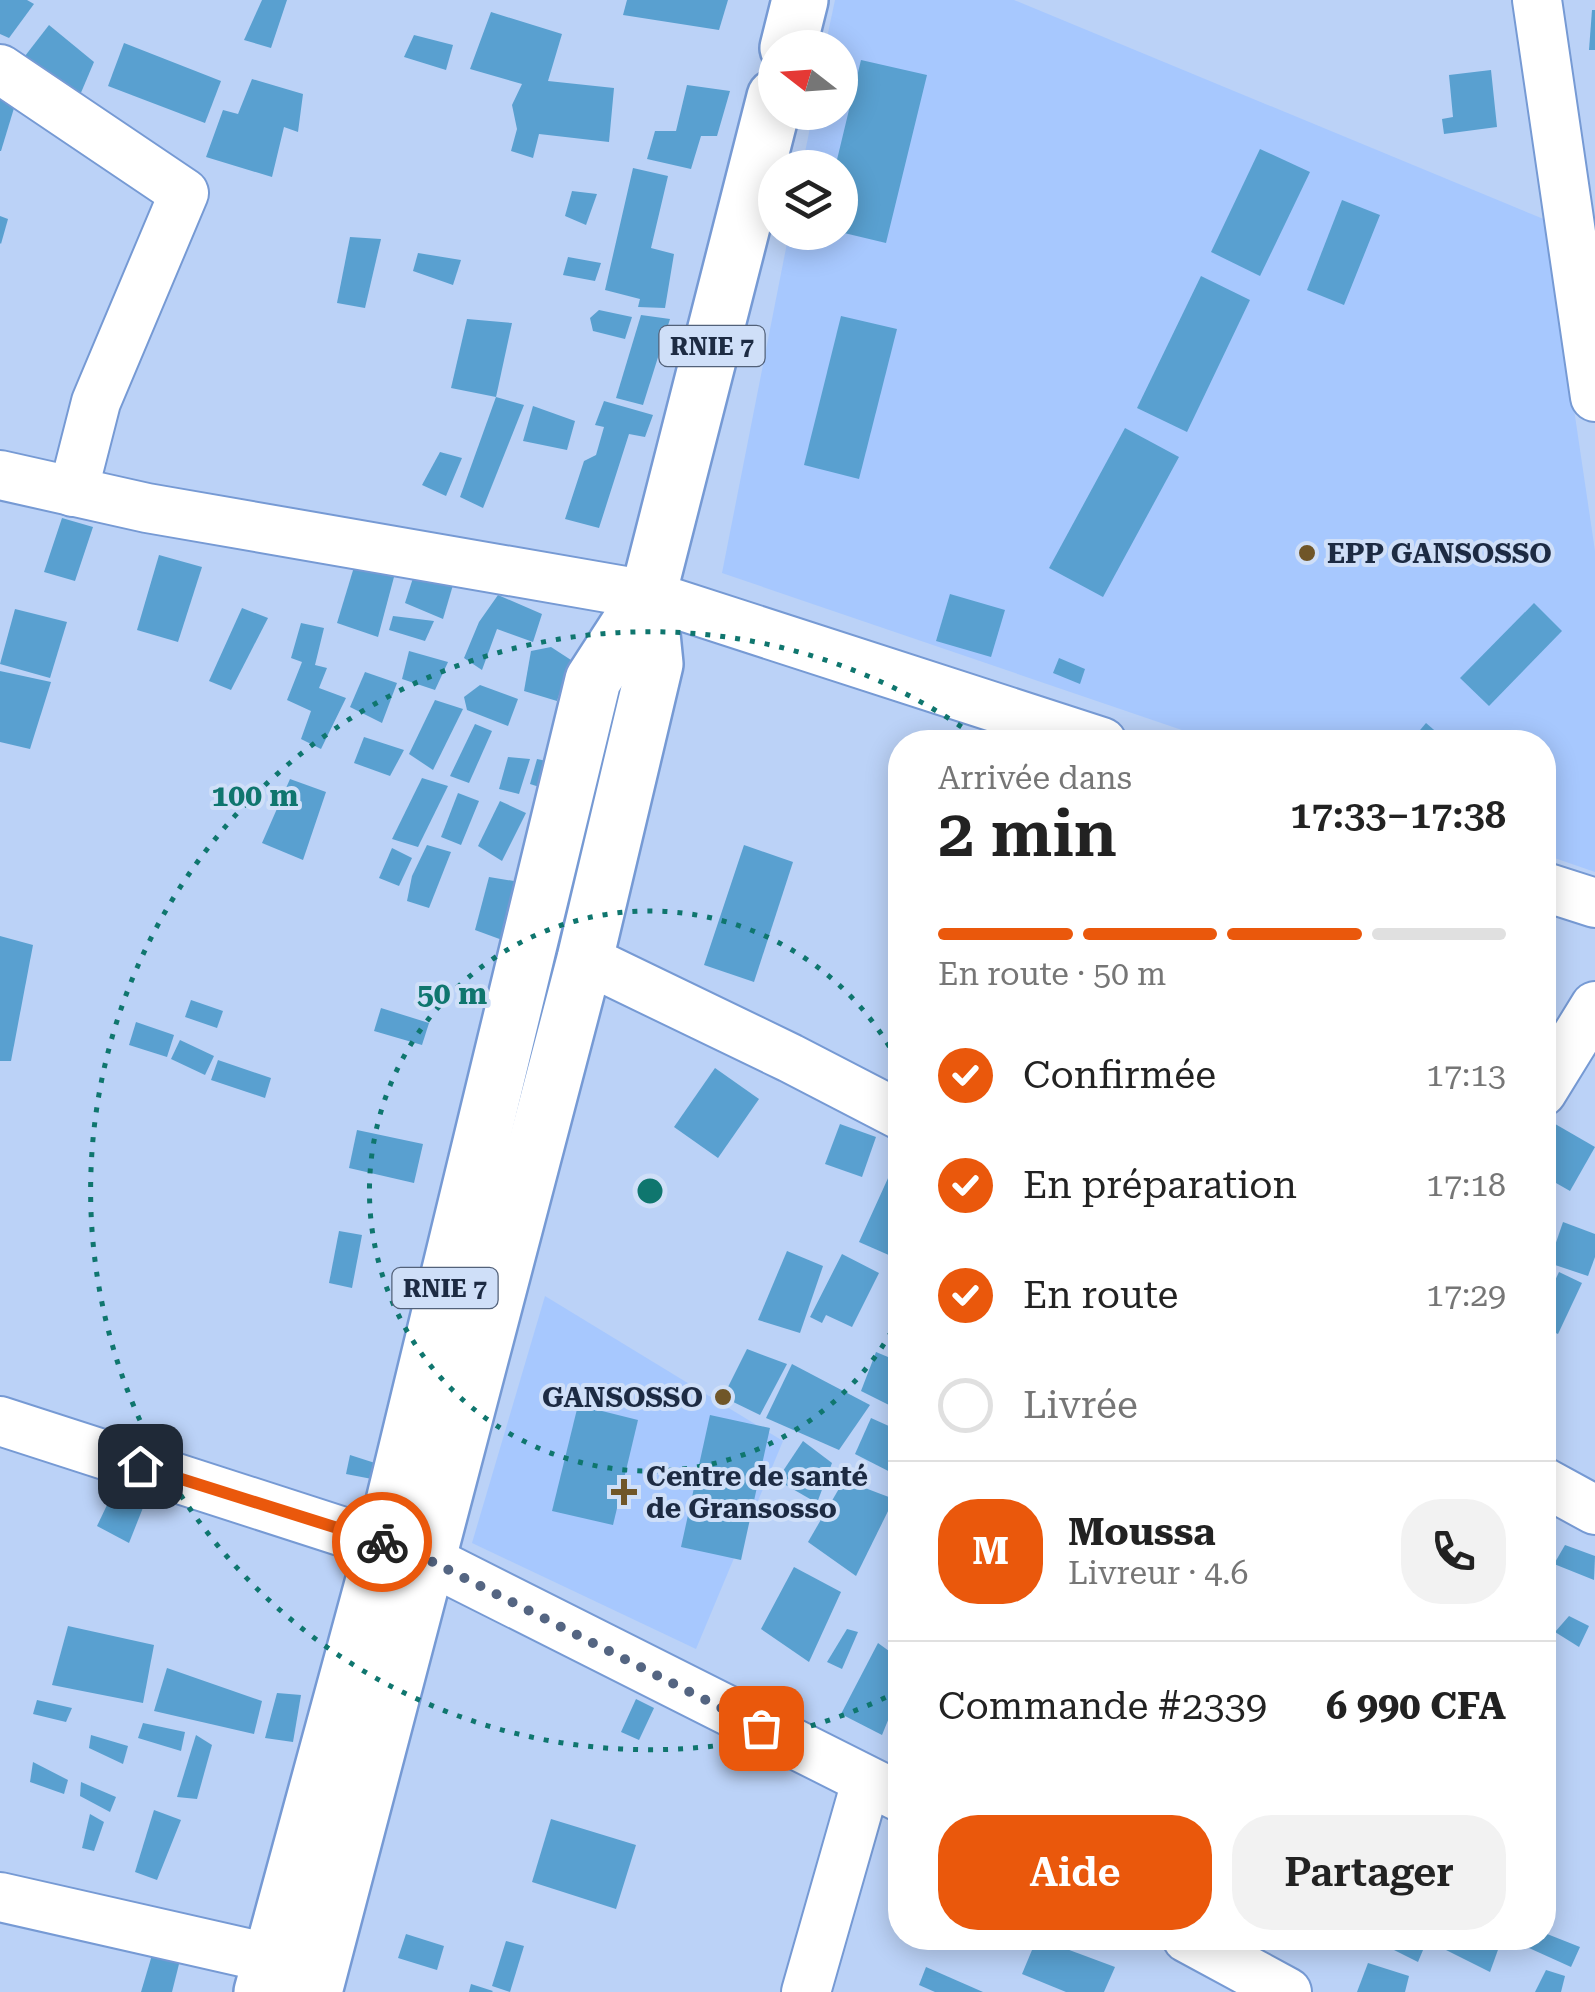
<!DOCTYPE html>
<html lang="fr">
<meta charset="utf-8">
<style>
:root{--surface:#fff;--page:#f2f2f2;--text:#222;--muted:#767676;--line:#e0e0e0;--accent:#ea580c}
body{margin:0;font-family:"Roboto Serif",serif;background:var(--page);color:var(--text);height:100vh;display:flex;flex-direction:column;font-size:38px;white-space:nowrap}
*{box-sizing:border-box;margin:0}
p{font-size:32px;color:var(--muted)}
.icon{flex:none;width:55px;height:55px;fill:none;stroke:currentColor;stroke-width:2;stroke-linecap:round;stroke-linejoin:round}
.map{position:relative;flex:1;overflow:hidden}
.details{position:absolute;left:888px;top:730px;width:668px;height:1220px;display:flex;flex-direction:column;background:var(--surface);border-radius:40px;box-shadow:0 5px 25px #0003}
.details>*{flex:none}
.needle{width:65px;rotate:287deg}
.tools{position:absolute;left:758px;top:30px;display:grid;gap:20px}
.tools a{display:grid;place-items:center;width:100px;height:100px;border-radius:50%;background:var(--surface);box-shadow:0 5px 25px #0003;font-size:50px}
.pin{position:absolute;display:grid;place-items:center;width:85px;height:85px;color:#fff;margin:-42px;border-radius:20px;box-shadow:0 5px 15px #0006}
.courier{position:absolute;display:grid;place-items:center;width:100px;height:100px;margin:-50px;border:8px solid #ea580c;border-radius:50%;background:#fff;color:#222;box-shadow:0 2px 12px #0007}
.headline em{font-style:normal;font-weight:600}
.headline div{display:flex;flex-direction:column-reverse}
.headline{display:flex;align-items:center;justify-content:space-between;height:170px;padding:0 50px}
h1{font-size:65px;font-weight:600;line-height:75px}
.bar{display:grid;grid-template-columns:repeat(4,1fr);gap:15px 10px;align-content:center;height:120px;padding:0 50px}
.bar i{height:12px;border-radius:8px;background:var(--line)}
.bar .on{background:var(--accent)}
.bar p{grid-column:span 4}
.line{display:flex;align-items:center;gap:25px;padding:0 50px;border-top:2px solid var(--line)}
.line div{flex:1}
.round{display:grid;place-items:center;flex:none;width:105px;height:105px;border-radius:40px;background:var(--page)}
ol{padding:0 50px;list-style:none}
li{display:flex;align-items:center;gap:30px;height:110px}
li p{margin-inline-start:auto}
li .icon{padding:10px;border-radius:50%;background:var(--accent);color:#fff;stroke-width:4}
li:last-child{color:var(--muted)}
li i{width:55px;height:55px;border:5px solid var(--line);border-radius:50%}
.cta{display:flex;gap:20px;margin-top:auto;padding:20px 50px}
.cta a{flex:1;height:115px;border-radius:40px;background:var(--accent);color:#fff;font-size:40px;font-weight:600;line-height:115px;text-align:center}
.cta a+a{background:var(--page);color:var(--text)}
.map>svg:first-child{display:block}
.built{fill:#a7c8fe}
.building{fill:#59a0d0}
.lines{fill:none;stroke-linecap:round;stroke-linejoin:round}
.minor-casing{stroke:#769ad4;stroke-width:52}
.major-casing{stroke:#769ad4;stroke-width:60}
.minor{stroke:#fff;stroke-width:48}
.major{stroke:#fff;stroke-width:55}
.done{stroke:#546582;stroke-width:10;stroke-dasharray:0 18}
.route{stroke:#ea580c;stroke-width:12}
.ring{fill:none;stroke:#0f766e;stroke-width:5;stroke-dasharray:5 10}
.poi-dot{fill:#705628;stroke:#cfdff8;stroke-width:4}
.labels{text-anchor:middle;dominant-baseline:central;stroke-width:8;stroke-linejoin:round;paint-order:stroke}
.shield{fill:#cfdff8;stroke:#526179;stroke-width:2.5}
.shield-label{font-size:25px;font-weight:bold;fill:#1d2b43}
.poi-label{font-size:28px;font-weight:bold;fill:#1d2b43;stroke:#cfdff8;text-anchor:start}
.centre{fill:#0f766e;stroke:#cfdff8;stroke-width:5}
.ring-label{font-size:30px;text-anchor:middle;font-weight:bold;fill:#0f766e;stroke:#cfdff8;stroke-width:8;stroke-linejoin:round;paint-order:stroke}
</style>
<div class="map">
<svg width="1595" height="1992" viewBox="0 0 1595 1992">
<rect width="100%" height="100%" fill="#bbd2f7"/>
<g class="built">
<path d="M835,0h179l532,220 49,331v321l-52,-18 -1,-112h-325l-495,-169 67,-340 51,-1v-64l-38,-1 11,-54 27,-1v-64l-15,-1z"/>
<path d="M545,1296l238,145 -87,208 -224,-106z"/>
</g>
<g class="building">
<path d="M0,0h27l7,4 -25,34 -9,-4z"/>
<path d="M262,0h25l-16,48 -27,-8z"/>
<path d="M627,0h101l-9,30 -96,-15z"/>
<path d="M1592,10h3v40h-6z"/>
<path d="M491,12l71,22 -14,47 66,7 -5,54 -70,-8 -6,24 -22,-7 6,-22 -5,-24 10,-21 -52,-15z"/>
<path d="M49,25l45,37 -14,33 -55,-39z"/>
<path d="M414,35l39,10 -7,25 -42,-13z"/>
<path d="M124,43l97,38 -16,42 -97,-37z"/>
<path d="M861,60l66,15 -41,168 -46,-11v-64h-5z"/>
<path d="M1491,70l6,57 -53,7 -2,-15 11,-2 -4,-42z"/>
<path d="M252,79l51,15 -5,38 -14,-5 -12,50 -66,-20 17,-47 15,4z"/>
<path d="M687,85l43,6 -13,45h-16l-10,33 -44,-10 8,-28h21z"/>
<path d="M0,90l18,5 -17,56h-1z"/>
<path d="M1260,149l50,23 -50,104 -49,-24z"/>
<path d="M633,168l35,8 -17,72 23,6 -9,54 -27,-1 2,-8 -35,-9z"/>
<path d="M572,191l25,3 -11,31 -21,-9z"/>
<path d="M1342,200l38,15 -36,90 -37,-15z"/>
<path d="M0,216l8,3 -7,25 -1,-1z"/>
<path d="M350,237l31,2 -16,69 -28,-5z"/>
<path d="M418,253l43,7 -8,25 -40,-14z"/>
<path d="M568,257l33,6 -6,18 -32,-6z"/>
<path d="M1201,276l49,24 -63,132 -50,-24z"/>
<path d="M599,310l33,7 -7,22 -32,-8 -3,-13z"/>
<path d="M641,315l29,4 -27,86 -27,-7z"/>
<path d="M841,316l56,13 -38,150 -55,-14z"/>
<path d="M467,319l45,4 -16,74 -45,-9z"/>
<path d="M496,397l28,8 -41,103 -23,-11z"/>
<path d="M604,401l49,14 -8,22 -16,-3 -30,94 -34,-9 19,-58 12,-6 8,-28 -9,-2z"/>
<path d="M533,406l42,15 -8,29 -44,-9z"/>
<path d="M1125,428l54,29 -76,140 -54,-29z"/>
<path d="M440,452l22,6 -16,38 -24,-11z"/>
<path d="M62,518l31,9 -18,54 -31,-9z"/>
<path d="M159,555l43,12 -24,75 -41,-12z"/>
<path d="M354,567l40,10 -16,60 -41,-14z"/>
<path d="M413,578l40,7 -10,34 -38,-16z"/>
<path d="M950,594l55,16 -14,47 -55,-16z"/>
<path d="M498,595l44,19 -9,28 -36,-13 -15,41 -18,-12 15,-36z"/>
<path d="M1534,603l28,28 -73,75 -29,-28z"/>
<path d="M242,608l26,10 -37,72 -22,-9z"/>
<path d="M15,609l52,13 -17,56 -50,-14z"/>
<path d="M393,616l41,5 -9,20 -36,-11z"/>
<path d="M301,623l23,5 -9,37 12,3 -8,20 27,10 -25,51 -20,-10 10,-28 -24,-11 15,-38 -11,-4z"/>
<path d="M551,647l20,13 -14,41 -33,-10 7,-40z"/>
<path d="M409,651l39,11 -13,28 -33,-11z"/>
<path d="M1059,658l26,11 -5,15 -27,-11z"/>
<path d="M0,671l51,11 -21,67 -30,-7z"/>
<path d="M365,672l32,11 -15,40 -32,-16z"/>
<path d="M480,685l38,14 -10,27 -41,-16 -3,-13z"/>
<path d="M435,700l28,9 -30,61 -24,-16z"/>
<path d="M1426,723l22,19h-38z"/>
<path d="M475,724l17,7 -23,52 -19,-7z"/>
<path d="M364,737l40,13 -14,26 -36,-13z"/>
<path d="M508,757l22,2 -11,35 -20,-5z"/>
<path d="M537,759l29,6 -11,27 -25,-8z"/>
<path d="M422,778l26,8 -30,61 -26,-8z"/>
<path d="M290,779l36,13 -23,68 -41,-17z"/>
<path d="M458,793l21,8 -18,44 -20,-8z"/>
<path d="M500,801l26,12 -24,48 -24,-15z"/>
<path d="M427,845l24,7 -22,56 -22,-7 5,-25z"/>
<path d="M744,845l49,17 -39,120 -50,-17z"/>
<path d="M392,848l20,10 -13,28 -20,-8z"/>
<path d="M489,877l37,6 -21,58 -30,-11z"/>
<path d="M0,936l33,9 -22,116h-11z"/>
<path d="M191,1000l32,11 -6,17 -32,-11z"/>
<path d="M381,1008l48,15 -7,22 -48,-14z"/>
<path d="M136,1022l38,13 -7,22 -38,-12z"/>
<path d="M180,1040l34,16 -9,19 -34,-16z"/>
<path d="M218,1060l53,18 -6,20 -54,-18z"/>
<path d="M715,1068l44,31 -41,59 -44,-31z"/>
<path d="M1550,1121l45,26 -25,44 -28,-16v-40z"/>
<path d="M840,1124l36,13 -14,40 -37,-13z"/>
<path d="M357,1130l66,14 -9,39 -65,-15z"/>
<path d="M889,1176l11,5v55l-9,20 -32,-14z"/>
<path d="M1563,1222l32,12v23l-7,19 -39,-13z"/>
<path d="M339,1231l23,4 -10,53 -23,-5z"/>
<path d="M787,1251l36,15 -23,67 -42,-13z"/>
<path d="M842,1254l37,19 -27,54 -26,-12 -4,8 -12,-6z"/>
<path d="M1559,1272l23,11 -24,51 -16,-7v-19z"/>
<path d="M900,1303v32l-11,-5z"/>
<path d="M747,1349l40,15 -27,51 -37,-18z"/>
<path d="M876,1352l24,10v29l-9,15 -30,-15z"/>
<path d="M792,1364l78,41 -31,45 -73,-32z"/>
<path d="M578,1405l60,15 -25,105 -61,-14z"/>
<path d="M710,1415l60,13 -29,132 -60,-13z"/>
<path d="M871,1418l29,13v46l-45,-23z"/>
<path d="M803,1441l29,22 -15,40 -40,-23z"/>
<path d="M350,1455l25,8 -3,16 -26,-5z"/>
<path d="M844,1480l50,19 -38,77 -48,-34z"/>
<path d="M118,1482l30,13 -19,48 -32,-17z"/>
<path d="M900,1530v30l-12,-5z"/>
<path d="M1565,1545l30,11 -1,24 -40,-16z"/>
<path d="M794,1567l47,25 -32,70 -48,-33z"/>
<path d="M1569,1616l20,10 -10,21 -24,-15z"/>
<path d="M68,1626l86,19 -11,58 -91,-18z"/>
<path d="M847,1629l11,3 -16,37 -15,-7z"/>
<path d="M878,1643l22,16v32l-18,44 -41,-21z"/>
<path d="M167,1668l95,33 -8,33 -100,-23z"/>
<path d="M277,1693l24,2 -8,47 -28,-4z"/>
<path d="M636,1699l18,9 -15,32 -18,-8z"/>
<path d="M37,1700l35,8 -6,14 -33,-8z"/>
<path d="M143,1723l42,9 -4,19 -43,-13z"/>
<path d="M91,1735l37,11 -5,18 -34,-16z"/>
<path d="M196,1735l16,10 -15,54 -20,-2z"/>
<path d="M33,1762l35,18 -4,14 -34,-12z"/>
<path d="M81,1782l35,15 -6,15 -30,-16z"/>
<path d="M154,1810l27,10 -24,60 -22,-8z"/>
<path d="M90,1814l14,8 -10,29 -12,-3z"/>
<path d="M551,1819l85,26 -20,64 -84,-27z"/>
<path d="M1542,1932l38,15 -9,20 -55,-25 2,-4h24z"/>
<path d="M406,1934l38,12 -7,24 -39,-12z"/>
<path d="M1037,1938l78,29 -11,25h-38l-44,-18z"/>
<path d="M1385,1938h43l-10,24 -36,-18z"/>
<path d="M1451,1938h17l31,9 -9,25 -46,-23z"/>
<path d="M506,1941l18,5 -14,46 -18,-6z"/>
<path d="M152,1955l28,5 -8,32h-31z"/>
<path d="M1368,1963l41,13 -4,16h-48z"/>
<path d="M926,1967l57,25h-48l-16,-7z"/>
<path d="M1546,1970l19,6 -4,16h-26z"/>
<path d="M471,1984l22,7 -1,1h-23z"/>
</g>
<g class="lines">
<defs>
<g id="minor">
<path d="M1537,0l58,397"/>
<path d="M0,69l184,124 -88,209 -23,90"/>
<path d="M0,475l147,33 501,87 454,147"/>
<path d="M1542,886l53,17"/>
<path d="M585,959l205,99 110,57"/>
<path d="M1542,1092l53,-86"/>
<path d="M0,1421l427,138 473,238"/>
<path d="M1542,1481l53,29"/>
<path d="M0,1897l269,61"/>
<path d="M1187,1938l100,54"/>
<path d="M806,1992l60,-210"/>
</g>
<g id="major">
<path d="M788,48l12,-48"/>
<path d="M262,1992l122,-449 209,-863 55,-85 127,-498"/>
<path d="M314,1992l271,-1033 70,-295 -7,-69"/>
</g>
</defs>
<use href="#minor" class="minor-casing"/>
<use href="#major" class="major-casing"/>
<use href="#minor" class="minor"/>
<use href="#major" class="major"/>
</g>
<g class="lines">
<path class="done" d="M382,1542l45,17 334,169"/>
<path class="route" d="M140,1466l242,76"/>
</g>
<g class="ring">
<path d="M899 1318A280 280 0 1 1 899 1064"/>
<path d="M899 1691A559 559 0 1 1 983 742"/>
</g>
<g class="poi-dot">
<circle cx="1307" cy="553" r="10"/>
<circle cx="723" cy="1397" r="10"/>
<path d="M619 1477h10v10h10v10h-10v10h-10v-10h-10v-10h10z"/>
</g>
<g class="labels">
<g class="shield">
<rect x="659.5" y="326" width="105" height="40" rx="8"/>
<rect x="392.5" y="1268" width="105" height="40" rx="8"/>
</g>
<g class="shield-label">
<text x="712" y="346">RNIE 7</text>
<text x="445" y="1288">RNIE 7</text>
</g>
<g class="poi-label">
<text x="1327" y="553">EPP GANSOSSO</text>
<text x="703" y="1397" text-anchor="end">GANSOSSO</text>
<text x="646" y="1476">Centre de santé<tspan x="646" dy="32">de Gransosso</tspan></text>
</g>
</g>
<circle cx="650" cy="1191" r="15" class="centre"/>
<g class="ring-label">
<text x="255" y="806">100 m</text>
<text x="452" y="1004">50 m</text>
</g>
</svg>
<div class="tools">
<a><svg class="needle" viewBox="-14 -14 28 28"><path d="M0-13l5 13h-10z" fill="#e53935"/><path d="M0 13l5-13h-10z" fill="#767676"/></svg></a>
<a><svg class="icon" aria-label="layers" viewBox="0 0 24 24"><path d="M12 4l9 5-9 5-9-5zM3 14l9 5 9-5"/></svg></a>
</div>
<div class="pin" style="left:761px;top:1728px;background:#ea580c"><svg class="icon" aria-label="bag" viewBox="0 0 24 24"><path d="M5 8h14l-1 12H6zM9 8a3 3 0 0 1 6 0"/></svg></div>
<div class="pin" style="left:140px;top:1466px;background:#1f2937"><svg class="icon" aria-label="home" viewBox="0 0 24 24"><path d="M3 11l9-7 9 7M6 9v11h12V9"/></svg></div>
<div class="courier" style="left:382px;top:1542px"><svg class="icon" aria-label="bike" viewBox="0 0 24 24"><circle cx="6" cy="16" r="4"/><circle cx="18" cy="16" r="4"/><path d="M6 16l4-8h5l3 8M10 8l3 8H6M13 5h3"/></svg></div>
<section class="details">
<div class="headline"><div><h1>2 min</h1><p>Arrivée dans</p></div><em>17:33–17:38</em></div>
<div class="bar"><i class="on"></i><i class="on"></i><i class="on"></i><i></i><p>En route · 50 m</p></div>
<ol>
<li><svg class="icon" aria-label="check" viewBox="0 0 24 24"><path d="M5 12l5 5 9-10"/></svg>Confirmée<p>17:13</p></li>
<li><svg class="icon" aria-label="check" viewBox="0 0 24 24"><path d="M5 12l5 5 9-10"/></svg>En préparation<p>17:18</p></li>
<li><svg class="icon" aria-label="check" viewBox="0 0 24 24"><path d="M5 12l5 5 9-10"/></svg>En route<p>17:29</p></li>
<li><i></i>Livrée</li>
</ol>
<div class="line" style="height:180px"><b class="round" style="background:var(--accent);color:#fff">M</b><div><b>Moussa</b><p>Livreur · 4.6</p></div><a class="round"><svg class="icon" aria-label="phone" viewBox="0 0 24 24"><path d="M5 4h4l2 5-3 2q2 4 5 5l2-3 5 2v4C11 20 4 13 5 4z"/></svg></a></div>
<div class="line" style="height:130px"><div>Commande #2339</div><b>6 990 CFA</b></div>
<div class="cta"><a>Aide</a><a>Partager</a></div>
</section>
</div>
